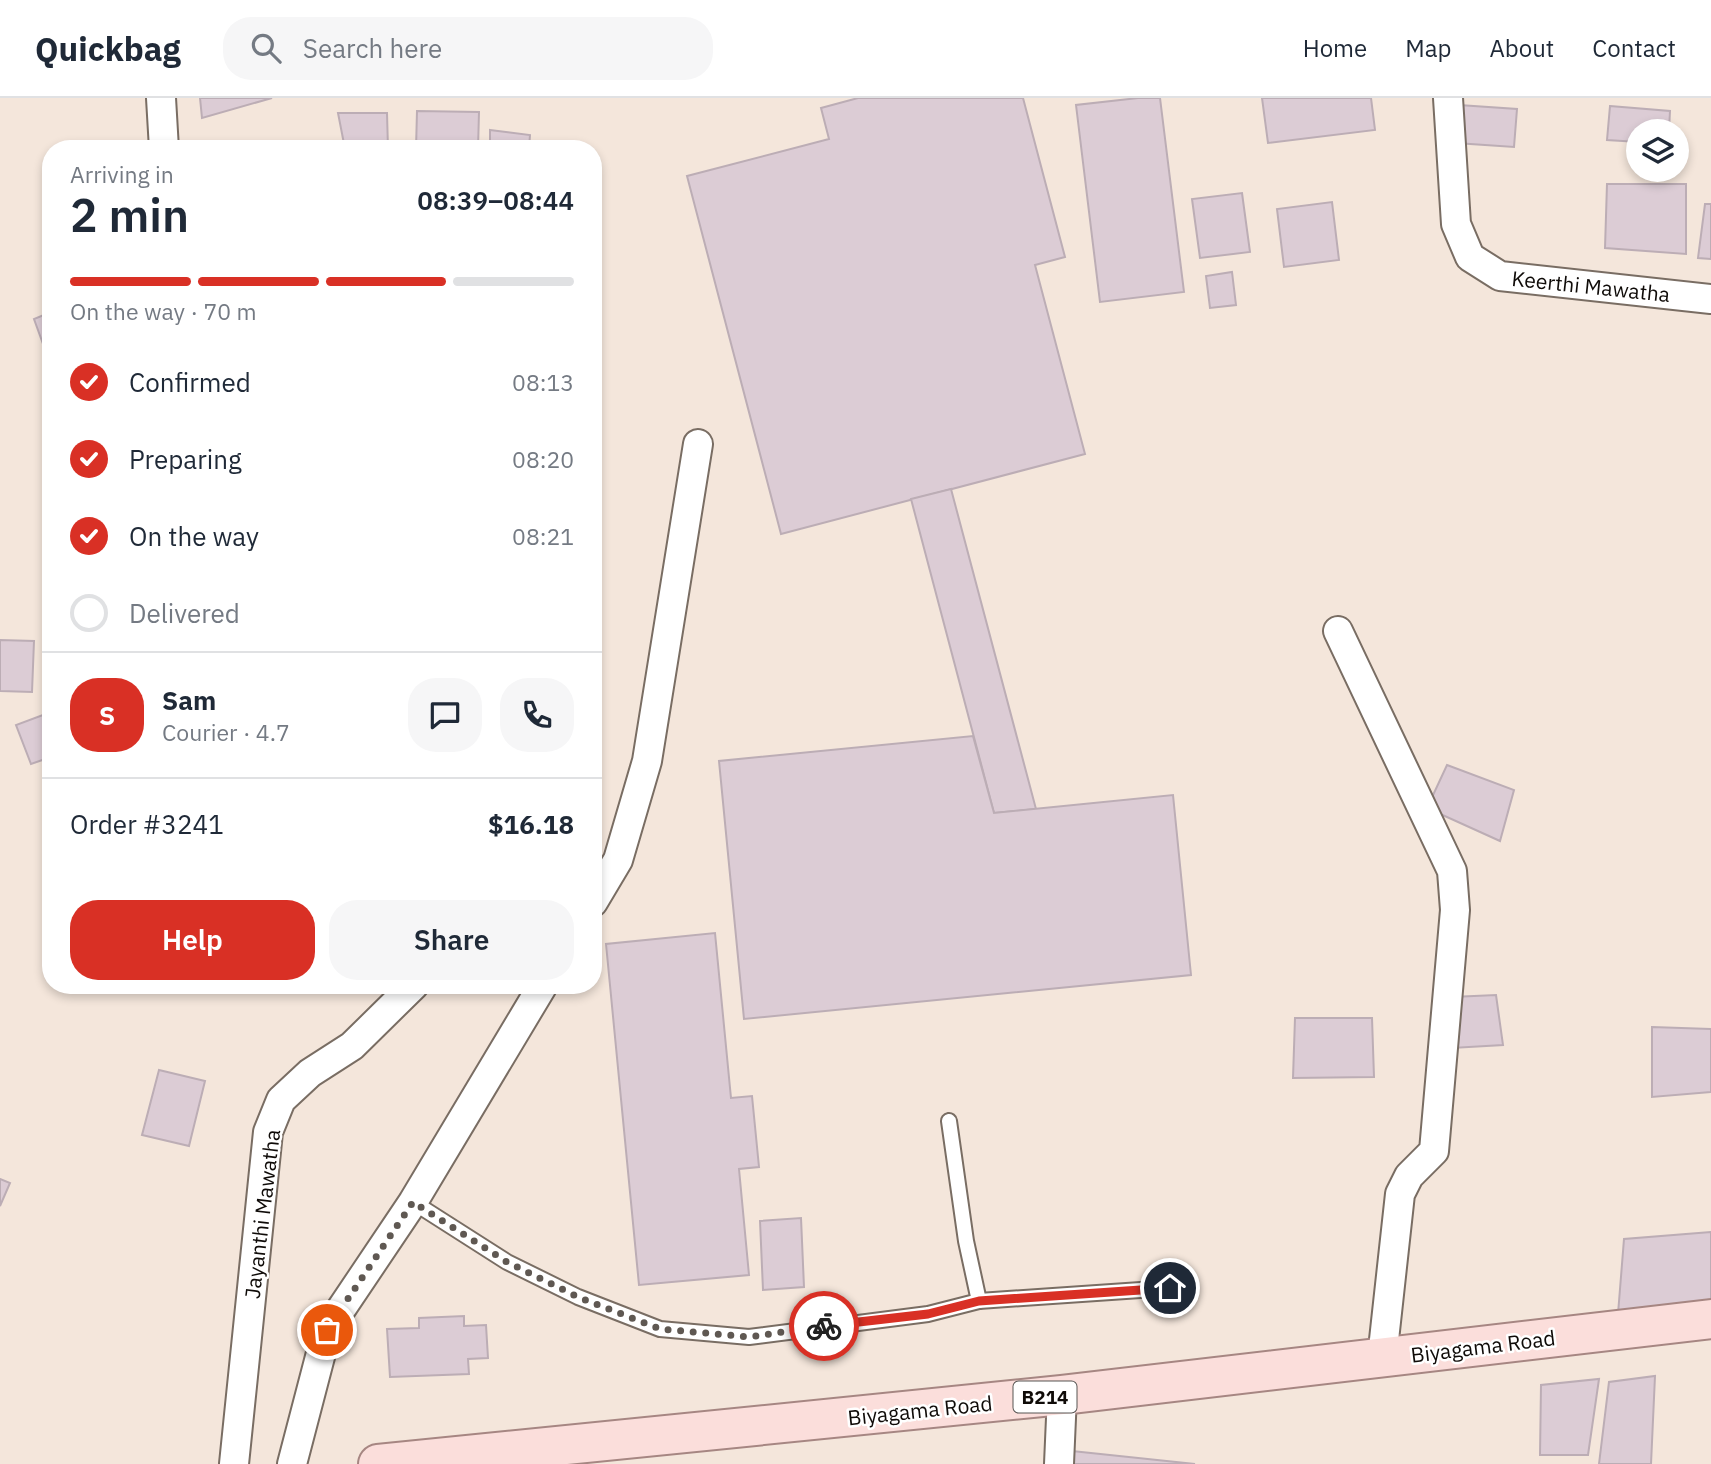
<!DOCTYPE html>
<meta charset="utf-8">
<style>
:root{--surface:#fff;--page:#f6f6f7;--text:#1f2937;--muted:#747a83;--line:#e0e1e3;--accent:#d93025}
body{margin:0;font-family:"IBM Plex Sans",sans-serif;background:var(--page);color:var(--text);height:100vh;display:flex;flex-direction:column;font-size:26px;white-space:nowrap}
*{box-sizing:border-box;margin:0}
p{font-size:23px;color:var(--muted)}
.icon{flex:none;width:38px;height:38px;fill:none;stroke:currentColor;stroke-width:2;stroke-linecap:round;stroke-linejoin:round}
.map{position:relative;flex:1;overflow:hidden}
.sheet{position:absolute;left:42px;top:42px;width:560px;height:854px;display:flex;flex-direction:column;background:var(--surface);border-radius:28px;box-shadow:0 4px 10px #0003}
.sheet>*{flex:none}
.controls{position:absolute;left:1626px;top:21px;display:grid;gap:14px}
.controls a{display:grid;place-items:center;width:63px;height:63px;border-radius:50%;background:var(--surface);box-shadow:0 4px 10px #0003;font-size:35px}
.pin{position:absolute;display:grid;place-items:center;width:60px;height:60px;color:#fff;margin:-30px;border:4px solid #fff;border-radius:50%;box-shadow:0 2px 7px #0007}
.courier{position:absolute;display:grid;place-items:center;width:70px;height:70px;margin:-35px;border:5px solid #d93025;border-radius:50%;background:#fff;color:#222;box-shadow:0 2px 9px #0007}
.overview em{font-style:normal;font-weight:600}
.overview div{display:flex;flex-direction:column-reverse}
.overview{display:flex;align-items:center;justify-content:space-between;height:119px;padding:0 28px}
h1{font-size:46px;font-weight:600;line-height:52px}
.bar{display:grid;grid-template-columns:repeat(4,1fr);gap:10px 7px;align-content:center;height:84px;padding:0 28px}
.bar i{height:9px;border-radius:5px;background:var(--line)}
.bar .on{background:var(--accent)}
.bar p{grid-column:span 4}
.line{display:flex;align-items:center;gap:18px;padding:0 28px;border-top:2px solid var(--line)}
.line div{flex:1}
.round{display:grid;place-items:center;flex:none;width:74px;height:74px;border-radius:28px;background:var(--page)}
ol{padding:0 28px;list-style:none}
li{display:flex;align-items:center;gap:21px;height:77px}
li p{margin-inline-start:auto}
li .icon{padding:7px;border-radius:50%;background:var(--accent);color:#fff;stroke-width:4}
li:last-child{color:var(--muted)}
li i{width:38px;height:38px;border:4px solid var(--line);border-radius:50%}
.cta{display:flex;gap:14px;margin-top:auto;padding:14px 28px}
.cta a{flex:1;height:80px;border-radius:28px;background:var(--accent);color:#fff;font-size:28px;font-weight:600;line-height:80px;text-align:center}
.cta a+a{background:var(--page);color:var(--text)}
header{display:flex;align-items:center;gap:42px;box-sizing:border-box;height:98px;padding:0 35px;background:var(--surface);border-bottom:2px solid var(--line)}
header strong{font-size:33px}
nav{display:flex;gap:38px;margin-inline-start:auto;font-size:24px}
.search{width:490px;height:63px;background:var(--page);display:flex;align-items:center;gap:18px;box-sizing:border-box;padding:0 24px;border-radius:28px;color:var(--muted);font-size:26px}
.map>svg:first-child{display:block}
.building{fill:#dcccd5;stroke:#bcadb5;stroke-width:2}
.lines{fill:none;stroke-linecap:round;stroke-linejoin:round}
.lane-casing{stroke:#796d63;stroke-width:18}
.street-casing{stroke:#796d63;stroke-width:32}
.primary-casing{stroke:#a68682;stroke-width:42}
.lane{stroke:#fff;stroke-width:14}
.street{stroke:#fff;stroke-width:28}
.primary{stroke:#fbdedb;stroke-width:38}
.done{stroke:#5f5852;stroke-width:7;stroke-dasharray:0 12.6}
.route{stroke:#d93025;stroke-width:9}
.labels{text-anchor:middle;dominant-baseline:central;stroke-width:5;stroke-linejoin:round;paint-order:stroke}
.shield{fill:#fff;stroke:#575452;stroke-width:2}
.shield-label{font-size:19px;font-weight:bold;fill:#0f0b08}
.street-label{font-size:21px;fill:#0f0b08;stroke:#fff}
</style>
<header>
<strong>Quickbag</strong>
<div class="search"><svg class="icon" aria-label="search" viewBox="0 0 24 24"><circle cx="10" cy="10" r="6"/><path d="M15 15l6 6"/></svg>Search here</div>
<nav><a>Home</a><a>Map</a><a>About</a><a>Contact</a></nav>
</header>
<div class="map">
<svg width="1711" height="1366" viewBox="0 0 1711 1366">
<rect width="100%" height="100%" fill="#f4e6db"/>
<g class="building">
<path d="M200,0h72l-70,20z"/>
<path d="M858,0h165l42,159 -30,8 50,189 -304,80 -94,-358 142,-37 -8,-31z"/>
<path d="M1138,0h22l24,194 -84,10 -24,-197z"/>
<path d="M1262,0h109l4,32 -107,13z"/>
<path d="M1459,7l58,4 -3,38 -58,-4z"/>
<path d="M1610,8l60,5 -1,20h-31v11l-31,-2z"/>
<path d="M417,13l62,1 -1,37h-62z"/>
<path d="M338,15h49l1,36h-43z"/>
<path d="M490,32l40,5 -1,14h-39z"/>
<path d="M1607,86h79v70l-81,-6z"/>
<path d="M1242,95l8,59 -50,6 -8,-59z"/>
<path d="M1332,104l7,58 -55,7 -7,-58z"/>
<path d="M1705,106h6v55l-13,-1z"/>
<path d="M1232,174l4,33 -26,3 -4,-32z"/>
<path d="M51,214v54l-17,-47z"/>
<path d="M951,391l85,320 -42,4 -83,-314z"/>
<path d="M0,542l34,1 -2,51 -32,-1z"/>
<path d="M51,614v45l-20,7 -15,-39z"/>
<path d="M973,638l21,77 179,-18 18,180 -447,44 -25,-258z"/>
<path d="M1447,667l67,25 -14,51 -73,-33z"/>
<path d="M715,835l16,165 21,-2 7,71 -20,2 10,106 -110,10 -33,-341z"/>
<path d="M1496,897l7,50 -51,3v-51z"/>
<path d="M1295,920h77l2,59 -81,1z"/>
<path d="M1652,929l59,2v63l-59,5z"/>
<path d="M159,972l46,11 -16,65 -47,-11z"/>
<path d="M0,1081l10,4 -10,23z"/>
<path d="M801,1120l3,69 -41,3 -3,-69z"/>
<path d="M1711,1134v72l-93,10 6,-75z"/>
<path d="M464,1218v10l22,-1 2,33 -20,1 1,15 -79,3 -3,-48 32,-1v-10z"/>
<path d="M1655,1278l-4,88h-52l10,-82z"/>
<path d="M1599,1281l-11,76h-48l1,-70z"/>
<path d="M1072,1353l123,13h-124z"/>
</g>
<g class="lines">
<defs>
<g id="lane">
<path d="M413,1104l94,60 71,35 82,32 89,8 179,-23 51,-13 -13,-60 -17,-120"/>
<path d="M979,1203l191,-13"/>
</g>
<g id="street">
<path d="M161,0l3,51"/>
<path d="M1448,0l8,126 14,33 30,19 211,23"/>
<path d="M1338,533l114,240 3,39 -21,241 -25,25 -9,18 -18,164"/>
<path d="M593,804l25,-42 29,-99 51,-317"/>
<path d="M234,1366l34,-332 13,-32 29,-27 42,-27 62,-61"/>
<path d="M292,1366l35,-134 86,-128 130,-217"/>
<path d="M1059,1366l3,-69"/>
</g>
<path id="primary" d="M378,1366l684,-69 649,-76"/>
</defs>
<use href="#lane" class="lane-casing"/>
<use href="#street" class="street-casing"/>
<use href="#primary" class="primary-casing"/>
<use href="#lane" class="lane"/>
<use href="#street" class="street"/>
<use href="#primary" class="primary"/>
</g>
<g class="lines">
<path class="done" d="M327,1232l86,-128 94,60 71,35 82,32 89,8 75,-11"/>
<path class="route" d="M824,1228l104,-12 51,-13 191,-13"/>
</g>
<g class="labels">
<rect class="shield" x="1013.5" y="1283.5" width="63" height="31" rx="5"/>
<g class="shield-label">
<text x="1045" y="1299">B214</text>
</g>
<g class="street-label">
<text transform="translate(1591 188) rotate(6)">Keerthi Mawatha</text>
<text transform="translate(262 1116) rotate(-83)">Jayanthi Mawatha</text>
<text transform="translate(1483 1248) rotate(-7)">Biyagama Road</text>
<text transform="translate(920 1312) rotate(-6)">Biyagama Road</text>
</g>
</g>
</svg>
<div class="controls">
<a><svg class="icon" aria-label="layers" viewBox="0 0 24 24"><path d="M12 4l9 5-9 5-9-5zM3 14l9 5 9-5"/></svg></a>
</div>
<div class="pin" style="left:327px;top:1232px;background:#ea580c"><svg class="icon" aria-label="bag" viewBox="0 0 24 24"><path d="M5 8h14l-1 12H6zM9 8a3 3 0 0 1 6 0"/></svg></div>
<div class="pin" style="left:1170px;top:1190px;background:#1f2937"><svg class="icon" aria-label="home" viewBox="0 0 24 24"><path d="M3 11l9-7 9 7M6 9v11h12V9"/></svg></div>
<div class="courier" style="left:824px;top:1228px"><svg class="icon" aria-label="bike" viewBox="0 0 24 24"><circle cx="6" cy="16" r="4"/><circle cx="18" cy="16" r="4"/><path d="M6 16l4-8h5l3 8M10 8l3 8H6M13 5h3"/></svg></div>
<section class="sheet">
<div class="overview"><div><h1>2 min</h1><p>Arriving in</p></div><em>08:39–08:44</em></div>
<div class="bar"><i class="on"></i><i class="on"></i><i class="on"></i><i></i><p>On the way · 70 m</p></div>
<ol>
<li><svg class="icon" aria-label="check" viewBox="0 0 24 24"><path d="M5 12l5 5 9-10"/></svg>Confirmed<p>08:13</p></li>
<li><svg class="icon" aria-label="check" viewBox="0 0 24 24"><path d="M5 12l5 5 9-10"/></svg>Preparing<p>08:20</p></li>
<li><svg class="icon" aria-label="check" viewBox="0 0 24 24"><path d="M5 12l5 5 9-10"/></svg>On the way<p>08:21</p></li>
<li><i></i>Delivered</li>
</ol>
<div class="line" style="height:126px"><b class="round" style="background:var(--accent);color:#fff">S</b><div><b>Sam</b><p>Courier · 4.7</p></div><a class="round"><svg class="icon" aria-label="chat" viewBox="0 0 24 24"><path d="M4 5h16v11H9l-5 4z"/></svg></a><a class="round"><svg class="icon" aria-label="phone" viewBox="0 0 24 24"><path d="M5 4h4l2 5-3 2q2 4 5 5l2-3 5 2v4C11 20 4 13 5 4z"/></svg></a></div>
<div class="line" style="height:91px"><div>Order #3241</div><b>$16.18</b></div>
<div class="cta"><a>Help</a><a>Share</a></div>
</section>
</div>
